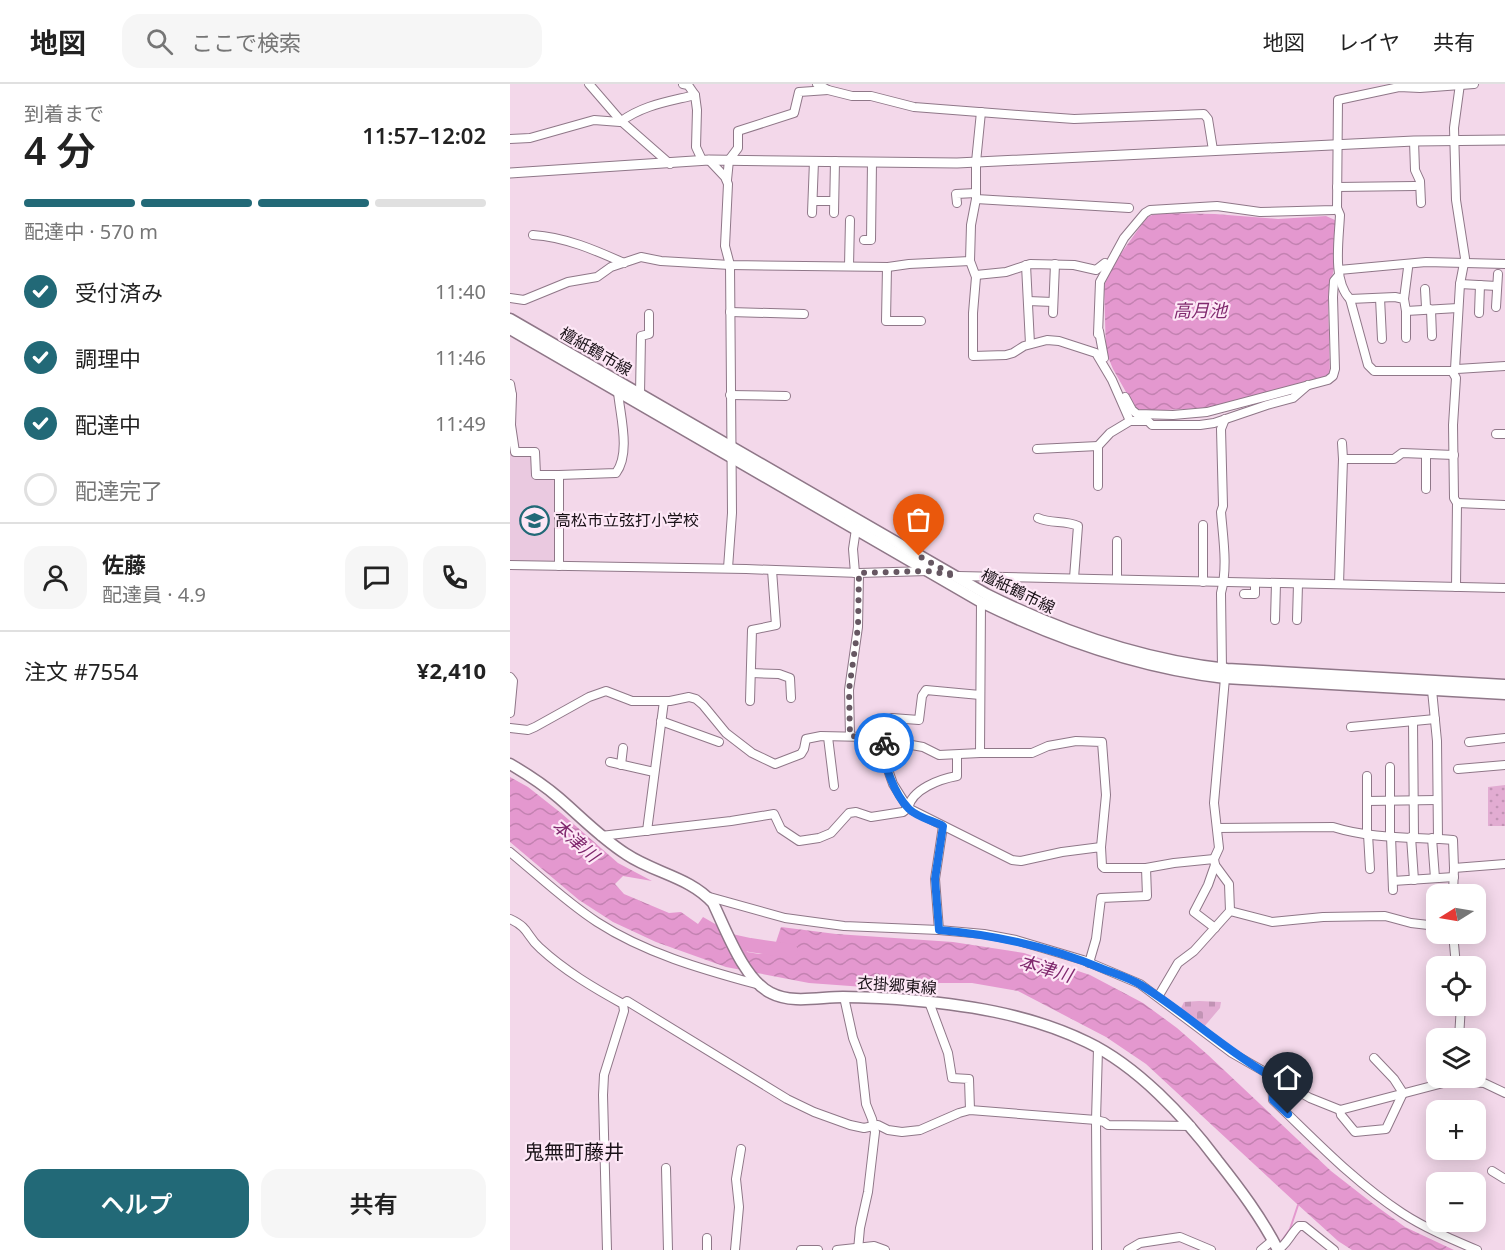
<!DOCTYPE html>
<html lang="ja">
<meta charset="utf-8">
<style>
:root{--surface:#fff;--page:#f6f6f6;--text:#222;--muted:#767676;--line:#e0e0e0;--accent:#226977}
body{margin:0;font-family:"Noto Sans","Noto Sans JP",sans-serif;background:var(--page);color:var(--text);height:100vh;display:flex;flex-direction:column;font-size:22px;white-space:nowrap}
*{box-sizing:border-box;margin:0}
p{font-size:20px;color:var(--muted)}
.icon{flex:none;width:33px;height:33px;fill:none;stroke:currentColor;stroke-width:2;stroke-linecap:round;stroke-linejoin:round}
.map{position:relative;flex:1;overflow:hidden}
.sheet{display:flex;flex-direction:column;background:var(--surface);width:510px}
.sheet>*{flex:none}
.needle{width:39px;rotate:259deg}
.tools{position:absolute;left:916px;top:800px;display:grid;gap:12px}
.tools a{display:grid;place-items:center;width:60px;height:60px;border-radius:12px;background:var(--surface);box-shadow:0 3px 15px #0003;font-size:30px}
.pin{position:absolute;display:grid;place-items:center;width:51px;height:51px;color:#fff;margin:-62px -26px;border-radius:50% 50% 50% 0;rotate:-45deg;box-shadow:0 0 6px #0007}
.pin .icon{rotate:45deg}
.courier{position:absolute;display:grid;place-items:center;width:60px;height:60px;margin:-30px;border:4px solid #1a73e8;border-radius:50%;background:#fff;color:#222;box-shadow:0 2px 8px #0007}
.overview em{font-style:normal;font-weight:600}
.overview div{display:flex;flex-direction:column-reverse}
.overview{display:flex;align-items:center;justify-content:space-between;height:102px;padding:0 24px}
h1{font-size:39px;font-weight:600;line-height:45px}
.bar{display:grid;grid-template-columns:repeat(4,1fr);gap:9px 6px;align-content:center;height:72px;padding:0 24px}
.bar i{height:8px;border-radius:4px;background:var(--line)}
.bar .on{background:var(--accent)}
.bar p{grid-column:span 4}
.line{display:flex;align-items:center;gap:15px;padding:0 24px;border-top:2px solid var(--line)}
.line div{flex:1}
.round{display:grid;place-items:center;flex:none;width:63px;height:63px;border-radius:18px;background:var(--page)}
ol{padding:0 24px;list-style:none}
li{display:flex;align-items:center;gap:18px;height:66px}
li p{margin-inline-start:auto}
li .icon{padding:6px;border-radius:50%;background:var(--accent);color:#fff;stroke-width:4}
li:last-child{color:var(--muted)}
li i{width:33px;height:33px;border:3px solid var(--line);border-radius:50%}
.primary-button{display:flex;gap:12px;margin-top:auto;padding:12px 24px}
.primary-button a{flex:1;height:69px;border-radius:18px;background:var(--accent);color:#fff;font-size:24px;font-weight:600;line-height:69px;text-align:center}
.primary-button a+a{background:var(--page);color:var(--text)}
header{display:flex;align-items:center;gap:36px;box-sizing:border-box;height:84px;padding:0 30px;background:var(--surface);border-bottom:2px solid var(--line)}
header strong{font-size:28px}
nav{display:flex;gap:33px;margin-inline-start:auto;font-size:21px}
.search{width:420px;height:54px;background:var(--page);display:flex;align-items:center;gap:15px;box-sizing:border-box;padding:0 21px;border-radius:18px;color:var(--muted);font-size:22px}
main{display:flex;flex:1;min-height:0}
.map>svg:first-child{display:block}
.built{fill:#eac9e0}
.green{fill:url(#green-dots)}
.cemetery{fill:url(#cemetery-stones)}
.water{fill:url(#water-waves)}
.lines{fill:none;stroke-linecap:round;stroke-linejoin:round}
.stream{stroke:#e498cf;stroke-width:2}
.river{stroke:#e498cf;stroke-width:14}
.minor-casing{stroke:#8f7788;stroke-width:10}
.tertiary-casing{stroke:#8f7788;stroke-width:11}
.secondary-casing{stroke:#8f7788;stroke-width:13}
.minor{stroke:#fff;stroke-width:8}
.tertiary{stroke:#fff;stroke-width:9}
.secondary{stroke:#fff;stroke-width:10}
.done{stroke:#665762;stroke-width:6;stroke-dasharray:0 10.8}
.route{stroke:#1a73e8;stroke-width:8}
.labels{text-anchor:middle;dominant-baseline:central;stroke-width:4.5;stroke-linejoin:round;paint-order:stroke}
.street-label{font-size:16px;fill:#1a1218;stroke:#fde7f6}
.poi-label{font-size:16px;fill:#1a1218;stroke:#fde7f6;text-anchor:start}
.water-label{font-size:18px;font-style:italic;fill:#80296e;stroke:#fde7f6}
.quarter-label{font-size:20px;fill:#1a1218;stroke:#fde7f6}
</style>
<header>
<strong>地図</strong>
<div class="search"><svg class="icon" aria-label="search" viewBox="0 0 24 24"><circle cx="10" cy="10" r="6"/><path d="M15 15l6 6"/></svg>ここで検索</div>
<nav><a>地図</a><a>レイヤ</a><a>共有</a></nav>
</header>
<main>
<section class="sheet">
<div class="overview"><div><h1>4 分</h1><p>到着まで</p></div><em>11:57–12:02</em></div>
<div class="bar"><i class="on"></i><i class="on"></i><i class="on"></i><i></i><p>配達中 · 570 m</p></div>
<ol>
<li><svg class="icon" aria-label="check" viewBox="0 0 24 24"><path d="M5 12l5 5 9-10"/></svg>受付済み<p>11:40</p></li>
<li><svg class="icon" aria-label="check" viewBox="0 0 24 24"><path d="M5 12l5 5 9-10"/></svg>調理中<p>11:46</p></li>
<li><svg class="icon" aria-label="check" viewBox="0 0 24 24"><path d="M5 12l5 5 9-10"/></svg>配達中<p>11:49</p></li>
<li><i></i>配達完了</li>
</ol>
<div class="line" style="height:108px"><a class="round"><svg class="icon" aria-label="person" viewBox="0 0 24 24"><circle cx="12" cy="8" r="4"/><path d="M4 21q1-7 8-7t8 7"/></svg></a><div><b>佐藤</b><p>配達員 · 4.9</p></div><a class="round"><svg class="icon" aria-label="chat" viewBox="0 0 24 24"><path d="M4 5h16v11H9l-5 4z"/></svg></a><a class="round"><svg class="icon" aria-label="phone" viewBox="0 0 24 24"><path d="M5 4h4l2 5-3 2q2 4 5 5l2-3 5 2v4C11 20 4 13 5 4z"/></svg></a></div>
<div class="line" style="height:78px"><div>注文 #7554</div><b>¥2,410</b></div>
<div class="primary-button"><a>ヘルプ</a><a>共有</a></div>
</section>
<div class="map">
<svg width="995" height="1166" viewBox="0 0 995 1166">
<defs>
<pattern id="green-dots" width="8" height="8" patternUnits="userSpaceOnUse" patternTransform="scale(1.5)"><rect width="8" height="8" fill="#e2acd2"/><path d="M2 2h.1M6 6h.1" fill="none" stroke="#c193b4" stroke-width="1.8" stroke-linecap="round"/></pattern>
<pattern id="cemetery-stones" width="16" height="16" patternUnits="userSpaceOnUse" patternTransform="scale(1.5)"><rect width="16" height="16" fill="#e2acd2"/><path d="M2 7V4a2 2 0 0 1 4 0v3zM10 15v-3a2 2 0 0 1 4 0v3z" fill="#c193b4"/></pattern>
<pattern id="water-waves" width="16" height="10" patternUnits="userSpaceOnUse" patternTransform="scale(1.5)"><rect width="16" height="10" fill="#e498cf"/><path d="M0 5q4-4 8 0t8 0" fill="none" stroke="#c382b1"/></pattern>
</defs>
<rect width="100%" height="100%" fill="#f3d8ea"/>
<path class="built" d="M0,348l1,23 22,-1v24l22,-1 2,3v80l-2,3 -45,-1z"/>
<path class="green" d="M995,701v41h-17v-39z"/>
<path class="cemetery" d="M689,917l22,1 -1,6 -17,20 -22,-20 3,-6z"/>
<g class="water">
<path d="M650,129l55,1 63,5 48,-3 9,4 1,6 -1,37 -7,34 2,78 -11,6 -52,11 -60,16 -63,3 -9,-3 -22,-39 -7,-17 -2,-66 8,-20 30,-42 7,-8z"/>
<path d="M0,693l18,10 33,26 57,50 34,18 -29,-5 -8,8 9,10 45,19 12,-1 17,12 5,-7 40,23 4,12 12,2 14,-3 8,-24 55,7 117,8 71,11 66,22 53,28 34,25 31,27 123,116 41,32 33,24 49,23h-102l-14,-9 -42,-38 -150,-139 -40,-27 -88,-46 -46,-8h-33l-20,8 -110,-8 -83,-16 -70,-25 -43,-20 -34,-22 -69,-58z"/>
</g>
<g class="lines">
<path class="stream" d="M771,1158l9,-13 8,-24"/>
<path class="river" d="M217,856l23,5 41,6"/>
<defs>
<g id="minor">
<path d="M79,0l32,37 49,43"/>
<path d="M173,0l5,1 7,10 2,15 -1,37 6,13"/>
<path d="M307,0l11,6 24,6h19l43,11 104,8 56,4 130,-5 4,5 5,31"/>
<path d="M0,55l20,-1 64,-18 26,2c23,-17 47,-20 75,-27"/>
<path d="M904,57l1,29 5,11 1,22"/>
<path d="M199,76l16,17 3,7 -3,62 5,19 2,248 -4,55"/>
<path d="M217,96l2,-20 9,-12v-17l56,-18 5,-21 29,-2"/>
<path d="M827,103l78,-1"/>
<path d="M466,115l153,9"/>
<path d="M303,117h21"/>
<path d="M447,119l-1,-9 20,-1"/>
<path d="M302,129l2,-52"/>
<path d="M324,129l1,-52"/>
<path d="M23,151c32,2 62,15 91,28"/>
<path d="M354,156h7l1,-78"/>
<path d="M460,177l6,16 -3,36v43l33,-1 7,-2 11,-7 23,-6 12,1 37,12 16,27 18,41h18l4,4h48l14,-2 53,-18 26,-7 15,-13"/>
<path d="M516,181l4,79"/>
<path d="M339,182l1,-46"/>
<path d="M377,183l-1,54h35"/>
<path d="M829,186l87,-8 79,2"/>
<path d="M466,191l30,-3 24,-8 44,1 22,5 9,-7"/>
<path d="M950,200l37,2"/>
<path d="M915,205l1,18 5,3 1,26"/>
<path d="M0,214l14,2 44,-18 29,-5 14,-10 30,-10 20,4 69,4 158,2 21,-3 61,-3 1,-36 5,-26v-37l5,-50"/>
<path d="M870,214l2,41"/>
<path d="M840,215l45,-2 9,2 2,12 52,-3"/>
<path d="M894,215l4,-31"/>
<path d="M518,217l25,1"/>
<path d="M986,223l2,-33"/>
<path d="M896,227v27"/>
<path d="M220,228l74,2"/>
<path d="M543,229l2,-49"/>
<path d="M969,229l1,-28"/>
<path d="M589,247l5,27"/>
<path d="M588,250l2,-52 24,-44 21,-25 5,-3 67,-4 43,6 74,-2 3,-2"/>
<path d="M945,285l5,-85 5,-26 -9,-58 -2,-72 6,-44"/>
<path d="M942,287l5,-2 48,-3"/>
<path d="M0,300l2,11h-2"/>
<path d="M130,310l1,-58 8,-2v-20"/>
<path d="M2,311l-1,30 4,27h20l1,23h23v91"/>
<path d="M220,311l56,1"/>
<path d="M615,313l7,13 5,4 36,1 34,-3 121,-32 5,-4 2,-7 -2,-72 1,-16 5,-6"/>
<path d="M986,350h9"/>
<path d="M527,365l61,-3"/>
<path d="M833,375h51l8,-6 52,2"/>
<path d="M49,391l57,-2c15,-20 4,-58 2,-81"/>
<path d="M588,402v-40l12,-13 20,-12"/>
<path d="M916,405v-35"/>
<path d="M947,419l48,2"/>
<path d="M528,434c13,6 27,2 40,8l-4,52"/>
<path d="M607,457v38"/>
<path d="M0,481l236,4 113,4 69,-2"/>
<path d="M345,489l-2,-24 3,-20"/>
<path d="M448,492l547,12"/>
<path d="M693,498v-57"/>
<path d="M829,500l4,-125 -1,-16"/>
<path d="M946,503l1,-84 -3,-5 -1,-73 3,-47 -4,-7h-78l-6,-6 -18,-66c-18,-18 -11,-60 -10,-84l-3,-7 1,-108 61,-13 21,1 54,-4"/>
<path d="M734,510h11v-11"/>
<path d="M765,536l1,-37"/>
<path d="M787,536l1,-36"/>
<path d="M712,585l-1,-76c7,-26 2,-55 0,-81l2,-6 -2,-77 4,-10"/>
<path d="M241,589l28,1 11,4 1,20"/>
<path d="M0,593l3,4 -3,32"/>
<path d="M922,606l5,51 1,98"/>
<path d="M240,617l2,-71 24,-5 -4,-55"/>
<path d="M151,637l58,21"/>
<path d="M903,637l1,116"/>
<path d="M841,643l84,-8"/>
<path d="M0,644l18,2 7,-3 54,-30 17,-6 26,10h38l19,-4 7,2 7,6 23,28 26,20 23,11 26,-10 3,-5 2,-10 15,-3 45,1 57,10 16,8 41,-2 1,-151"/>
<path d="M340,652l-1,-46 9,-63 1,-54"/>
<path d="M318,653l6,49"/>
<path d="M374,657l2,23 7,20 15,24 104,52 9,1 41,-9 39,-5 1,19 2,2h42l28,-5 40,-4"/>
<path d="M386,658l-4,-24 27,2 3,-24 4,-6 54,5"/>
<path d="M959,658l36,-4"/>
<path d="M470,669h52l16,-7 28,-5 26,1 4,53 -5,52"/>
<path d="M100,678l44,10"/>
<path d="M111,681l2,-17"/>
<path d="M880,683v69"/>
<path d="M948,685l47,-4"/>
<path d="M857,717l70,-1"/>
<path d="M707,744l116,-1c38,12 80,10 120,13l1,28"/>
<path d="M137,747l17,-130"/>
<path d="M857,750v-58"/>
<path d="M858,750l2,35"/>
<path d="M91,752l130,-15 43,-7 7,15 18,12 20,-3 12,-5 18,-20 7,-1 15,5 32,-5 5,-4c4,-19 32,-29 49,-32v-20"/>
<path d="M881,752l2,54"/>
<path d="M901,753l3,43"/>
<path d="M922,754l3,40"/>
<path d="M0,768c28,23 56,50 87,70 48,31 104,47 159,62"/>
<path d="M705,781l-7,20 -14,27 21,16"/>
<path d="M883,797l61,-4"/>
<path d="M943,810l1,-26 51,-4"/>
<path d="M196,812l79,22 59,8 95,4 45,4 32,6 67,20 57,24 92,69 78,45 30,12 111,-29 33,2 21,10"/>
<path d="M720,827l42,11 51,-5 62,-1 26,7 26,3"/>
<path d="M0,835c20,9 16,17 30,29 25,23 54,40 83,56l1,7 -20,64 -1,20 4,155"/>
<path d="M429,846l-4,-51 8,-53"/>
<path d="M943,849l3,33"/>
<path d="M579,879l7,-24 5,-41 46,-2 -1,-28"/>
<path d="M334,913l9,41 8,21 5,45 6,15 3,13 -7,60 -8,36 -2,22"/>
<path d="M648,913l20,-34 16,-12 36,-40 -1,-27 -14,-19 -1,-6 5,-11 -5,-45 11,-125"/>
<path d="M419,918l19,51 4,25 17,1 1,31"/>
<path d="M113,920l4,-3 160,98 27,13 36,13 14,3 14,-3 10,5 14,2 18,-2 39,-17 11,-3 126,10 8,2 4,3 83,1"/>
<path d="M949,954l2,-33"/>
<path d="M762,993l1,23c41,39 81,82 129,113 23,15 49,26 75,37"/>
<path d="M830,1026l1,5 14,17 31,-3 17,-36 -9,-14 -20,-21"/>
<path d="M156,1084l2,82"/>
<path d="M982,1087l13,8"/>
<path d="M197,1154v12"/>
<path d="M225,1166l4,-43 -3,-28 5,-30"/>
<path d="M291,1166h17"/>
<path d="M327,1166l37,-4 11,4"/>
<path d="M587,1166l-1,-130 2,-71"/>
<path d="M618,1166l12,-7 40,-6 31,13"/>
<path d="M751,1166l12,-10"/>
<path d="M768,1166c11,-8 12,-16 21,-24h5l30,24"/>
</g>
<path id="tertiary" d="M0,89l199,-13 248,3 457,-22 91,-1"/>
<g id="secondary">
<path d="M0,235l476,275c76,38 156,66 241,75l278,16"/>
<path d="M0,245l471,273c78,38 158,66 244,76l280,16"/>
<path d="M0,680c17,10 34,21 49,34 22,19 42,40 67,56 28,19 64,23 87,49 13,27 31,77 58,90 21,11 49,4 72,4 18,0 36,1 54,2 65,5 130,14 190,43 50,24 97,74 130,118 23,29 44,57 61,90"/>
</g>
</defs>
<use href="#minor" class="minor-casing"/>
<use href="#tertiary" class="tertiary-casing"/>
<use href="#secondary" class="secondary-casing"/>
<use href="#minor" class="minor"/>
<use href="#tertiary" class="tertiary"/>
<use href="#secondary" class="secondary"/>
</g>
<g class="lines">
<path class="done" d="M374,659v-2l-18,-4 -16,-1 -1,-46 9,-63 1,-54 69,-2 27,5 -36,-20"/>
<path class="route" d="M374,659c-2,20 11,52 25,66 8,8 24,12 34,17l-8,53 4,51c57,5 111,17 164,39 13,5 26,9 38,16 45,28 84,65 131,92l1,23 15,14"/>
</g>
<defs>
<symbol id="school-ring" viewBox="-11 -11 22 22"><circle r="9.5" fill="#fde7f6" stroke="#226977" stroke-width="1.5"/><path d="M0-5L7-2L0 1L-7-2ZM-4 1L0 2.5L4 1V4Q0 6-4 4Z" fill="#226977"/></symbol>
</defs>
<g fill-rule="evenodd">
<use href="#school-ring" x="8" y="420" width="33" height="33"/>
</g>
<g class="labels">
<g class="street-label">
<text transform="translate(86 267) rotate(30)">檀紙鶴市線</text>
<text transform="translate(508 507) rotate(26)">檀紙鶴市線</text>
<text transform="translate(387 901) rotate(4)">衣掛郷東線</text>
</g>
<g class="poi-label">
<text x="45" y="436">高松市立弦打小学校</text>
</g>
<g class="water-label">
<text x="690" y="226">高月池</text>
<text transform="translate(66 756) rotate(41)">本津川</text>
<text transform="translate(536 884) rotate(16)">本津川</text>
</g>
<g class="quarter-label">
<text x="64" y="1067">鬼無町藤井</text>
</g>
</g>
</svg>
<div class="tools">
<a><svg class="needle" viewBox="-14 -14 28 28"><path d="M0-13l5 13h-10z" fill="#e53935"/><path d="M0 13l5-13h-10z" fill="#767676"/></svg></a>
<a><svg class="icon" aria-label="locate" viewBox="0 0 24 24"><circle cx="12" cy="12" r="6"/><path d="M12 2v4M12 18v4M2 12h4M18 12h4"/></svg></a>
<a><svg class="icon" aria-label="layers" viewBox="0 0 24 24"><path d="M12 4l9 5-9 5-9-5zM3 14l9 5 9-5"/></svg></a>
<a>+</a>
<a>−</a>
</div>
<div class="pin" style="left:409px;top:472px;background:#ea580c"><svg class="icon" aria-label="bag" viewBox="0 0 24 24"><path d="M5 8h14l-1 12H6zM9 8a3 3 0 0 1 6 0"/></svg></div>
<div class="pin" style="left:778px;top:1030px;background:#1f2937"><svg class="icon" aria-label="home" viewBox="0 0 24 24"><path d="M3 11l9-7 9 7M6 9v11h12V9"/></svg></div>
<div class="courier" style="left:374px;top:659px"><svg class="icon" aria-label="bike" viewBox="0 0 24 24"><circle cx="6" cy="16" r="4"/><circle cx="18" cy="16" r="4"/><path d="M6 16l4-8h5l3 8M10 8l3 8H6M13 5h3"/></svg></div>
</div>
</main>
